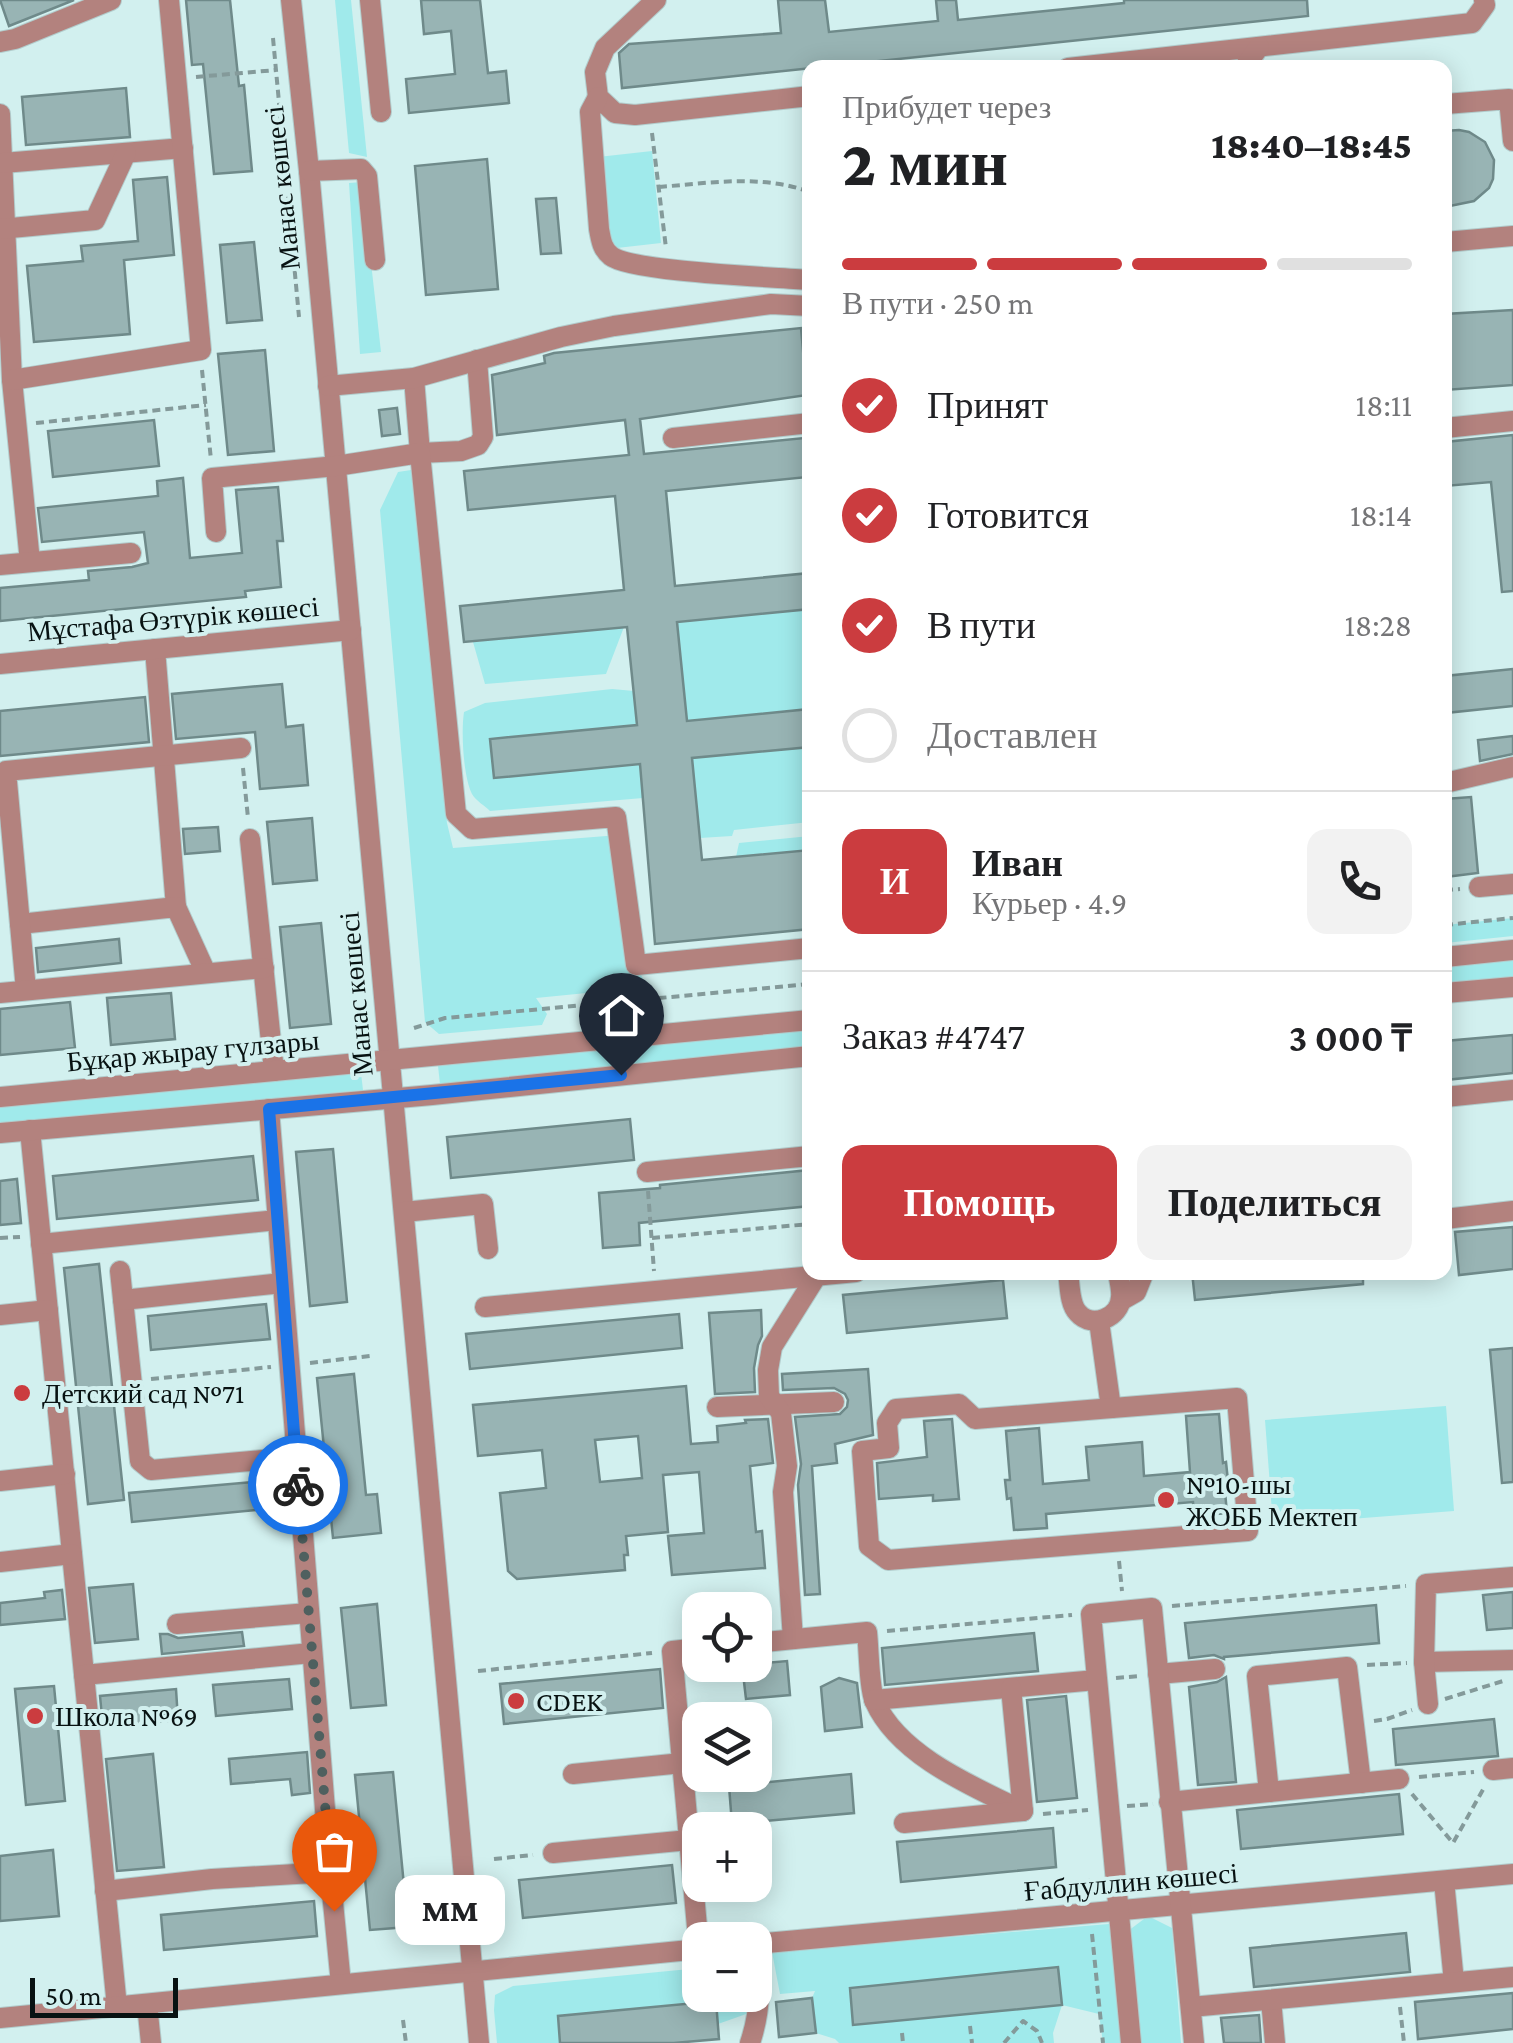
<!DOCTYPE html>
<html lang="ru">
<meta charset="utf-8">
<style>
:root{--surface:#fff;--page:#f2f2f2;--text:#202124;--muted:#757577;--line:#e0e0e0;--accent:#cb3c3f}
body{margin:0;font-family:"Crimson Pro",serif;background:var(--page);color:var(--text);height:100vh;display:flex;flex-direction:column;font-size:38px;white-space:nowrap}
*{box-sizing:border-box;margin:0}
p{font-size:32px;color:var(--muted)}
.icon{flex:none;width:55px;height:55px;fill:none;stroke:currentColor;stroke-width:2;stroke-linecap:round;stroke-linejoin:round}
.map{position:relative;flex:1;overflow:hidden}
.details{position:absolute;left:802px;top:60px;width:650px;height:1220px;display:flex;flex-direction:column;background:var(--surface);border-radius:20px;box-shadow:0 5px 25px #0003}
.details>*{flex:none}
.controls{position:absolute;left:682px;top:1592px;display:grid;gap:20px}
.controls a{display:grid;place-items:center;width:90px;height:90px;border-radius:20px;background:var(--surface);box-shadow:0 5px 25px #0003;font-size:50px}
.scale{position:absolute;left:30px;bottom:25px;width:148px;box-sizing:border-box;padding-left:10px;border:5px solid #081212;border-top:0;font-size:28px;line-height:35px;white-space:nowrap;color:#081212;-webkit-text-stroke:8px #d2f0ef;paint-order:stroke}
.pin{position:absolute;display:grid;place-items:center;width:85px;height:85px;color:#fff;margin:-102px -42px;border-radius:50% 50% 50% 0;rotate:-45deg;box-shadow:0 0 10px #0007}
.pin .icon{rotate:45deg}
.courier{position:absolute;display:grid;place-items:center;width:100px;height:100px;margin:-50px;border:8px solid #1a73e8;border-radius:50%;background:#fff;color:#222;box-shadow:0 2px 12px #0007}
.bubble{position:absolute;height:70px;border-radius:20px;background:var(--surface);box-shadow:0 5px 25px #0003;font-size:32px;font-weight:800;line-height:70px;text-align:center}
.overview em{font-style:normal;font-weight:800}
.overview div{display:flex;flex-direction:column-reverse}
.overview{display:flex;align-items:center;justify-content:space-between;height:170px;padding:0 40px}
h1{font-size:65px;font-weight:800;line-height:75px}
.bar{display:grid;grid-template-columns:repeat(4,1fr);gap:15px 10px;align-content:center;height:120px;padding:0 40px}
.bar i{height:12px;border-radius:8px;background:var(--line)}
.bar .on{background:var(--accent)}
.bar p{grid-column:span 4}
.line{display:flex;align-items:center;gap:25px;padding:0 40px;border-top:2px solid var(--line)}
.line div{flex:1}
.round{display:grid;place-items:center;flex:none;width:105px;height:105px;border-radius:20px;background:var(--page)}
ol{padding:0 40px;list-style:none}
li{display:flex;align-items:center;gap:30px;height:110px}
li p{margin-inline-start:auto}
li .icon{padding:10px;border-radius:50%;background:var(--accent);color:#fff;stroke-width:4}
li:last-child{color:var(--muted)}
li i{width:55px;height:55px;border:5px solid var(--line);border-radius:50%}
.action{display:flex;gap:20px;margin-top:auto;padding:20px 40px}
.action a{flex:1;height:115px;border-radius:20px;background:var(--accent);color:#fff;font-size:40px;font-weight:800;line-height:115px;text-align:center}
.action a+a{background:var(--page);color:var(--text)}
.map>svg:first-child{display:block}
.green{fill:#a0eaeb;fill-rule:evenodd}
.building{fill:#98b4b4;stroke:#6f8a8a;stroke-width:2.5;fill-rule:evenodd}
.lines{fill:none;stroke-linecap:round;stroke-linejoin:round}
.minor-casing{stroke:#b2cccc;stroke-width:22}
.path{stroke:#849a9a;stroke-width:4;stroke-dasharray:8 5;stroke-linecap:butt}
.minor{stroke:#b3827e;stroke-width:20}
.done{stroke:#4f605f;stroke-width:10;stroke-dasharray:0 18}
.route{stroke:#1a73e8;stroke-width:12}
.poi-dot{fill:#cb3c3f;stroke:#d2f0ef;stroke-width:4}
.labels{text-anchor:middle;dominant-baseline:central;stroke-width:8;stroke-linejoin:round;paint-order:stroke}
.street-label{font-size:28px;fill:#081212;stroke:#d2f0ef}
.poi-label{font-size:28px;fill:#081212;stroke:#d2f0ef;text-anchor:start}
</style>
<div class="map">
<svg width="1513" height="2043" viewBox="0 0 1513 2043">
<rect width="100%" height="100%" fill="#d2f0ef"/>
<g class="green">
<path d="M335,0h16l16,157 -18,-4z"/>
<path d="M652,151l9,92 -53,6 -10,-92z"/>
<path d="M362,182l19,170 -21,2 -11,-171z"/>
<path d="M411,470l36,353 6,25 166,-13 17,130 11,22 -111,11 11,16 -5,11 -103,9 -14,-12 -45,-512 18,-38z"/>
<path d="M810,609v100l-140,13 15,-20 -5,-54 -20,-24z"/>
<path d="M624,627l-18,47 -121,10 -12,-42z"/>
<path d="M612,689l22,2 21,33 -164,15 2,38 166,-15 -16,36 -153,13c-6,-6 -14,-10 -18,-17 -9,-18 -11,-63 -8,-82l21,-9z"/>
<path d="M810,747v75l-76,8 -2,6 -32,2 -5,-55 -22,-23z"/>
<path d="M810,836v14l-74,7 3,-14z"/>
<path d="M1513,918v18l-68,7v-18z"/>
<path d="M1513,959v19l-68,7v-19z"/>
<path d="M810,1029v19l-370,36 -2,-18z"/>
<path d="M361,1073l2,17 -363,34v-17z"/>
<path d="M1446,1406l8,105 -181,14 -8,-105z"/>
<path d="M1148,1916l24,12 9,115h-42l-11,-112z"/>
<path d="M1109,1924l15,119h-21l-4,-29 -37,-9 -9,28 1,10h-215l-4,-4 -19,-6 -4,-35 3,-7 -35,3 -8,-42zM1057,1967l4,38 -193,19 -18,-36z"/>
<path d="M700,1968v27h49v18l-31,11 -3,-23 -157,15 2,27h-63l-3,-33 1,-15 18,-9z"/>
</g>
<g class="building">
<path d="M0,0h74l-65,26z"/>
<path d="M186,0h44l9,86 5,-1 8,86 -38,3 -11,-110 -11,1z"/>
<path d="M421,0h59l8,73 18,-2 3,32 -100,10 -3,-34 49,-5 -4,-43 -27,3z"/>
<path d="M778,0h47l4,32 109,-11 -2,-21h20l2,20 166,-17v-3h183l1,16 -686,72 -3,-35 10,-9 152,-11z"/>
<path d="M126,88l4,49 -104,8 -4,-48z"/>
<path d="M1459,130l10,2 16,10 9,18 -1,19 -4,9 -15,13 -29,6v-76z"/>
<path d="M487,159l11,130 -72,6 -11,-129z"/>
<path d="M167,177l7,78 -50,5 6,74 -96,8 -7,-76 56,-5 -2,-15 57,-5 -5,-61z"/>
<path d="M556,198l5,55 -20,1 -5,-55z"/>
<path d="M254,242l8,78 -35,3 -7,-78z"/>
<path d="M1513,310v75l-68,5v-76z"/>
<path d="M801,328l6,67 -167,24 4,35 160,-16 4,39 -142,14 9,95 135,-13v36l-133,13 10,99 123,-12v38l-118,11 10,102 108,-10v79l-155,15 -15,-180 -146,14 -4,-39 147,-14 -10,-98 -163,15 -4,-36 164,-16 -9,-94 -147,14 -4,-39 165,-16 -4,-35 -128,15 -5,-60 53,-12 -1,-7 10,-3z"/>
<path d="M265,350l9,101 -46,4 -10,-101z"/>
<path d="M397,408l3,26 -18,2 -3,-26z"/>
<path d="M154,420l5,46 -106,11 -5,-46z"/>
<path d="M1513,435v156l-11,1 -11,-110 -46,4v-44z"/>
<path d="M183,478l7,80 52,-5 -6,-63 42,-3 5,54h-6l4,46 -36,4 1,6 -246,24v-33l89,-8 -1,-9 44,-4 16,-4 -4,-31 -102,10 -4,-34 120,-12 -1,-15z"/>
<path d="M1513,669v37l-68,7v-37z"/>
<path d="M282,684l4,43 17,-2 5,60 -48,4 -5,-57 -79,7 -4,-45z"/>
<path d="M145,697l4,45 -149,14v-45z"/>
<path d="M1513,736v18l-33,7 -2,-21z"/>
<path d="M1471,797l7,76 -33,4v-78z"/>
<path d="M312,818l5,62 -44,4 -6,-62z"/>
<path d="M218,827l2,24 -35,3 -2,-25z"/>
<path d="M321,923l10,101 -41,4 -10,-101z"/>
<path d="M119,939l2,24 -83,9 -2,-24z"/>
<path d="M171,993l4,46 -64,6 -4,-47z"/>
<path d="M70,1002l5,46 -75,7v-46z"/>
<path d="M1513,1035v38l-68,7v-39z"/>
<path d="M630,1119l4,41 -183,18 -4,-41z"/>
<path d="M333,1149l14,153 -37,4 -14,-154z"/>
<path d="M253,1156l5,44 -201,19 -4,-43z"/>
<path d="M810,1170v36l-171,17 1,22 -37,3 -4,-55 61,-5v-3z"/>
<path d="M17,1179l4,44 -21,2v-44z"/>
<path d="M1513,1227v42l-54,6 -4,-43z"/>
<path d="M99,1264l25,236 -36,4 -24,-236z"/>
<path d="M1192,1272h171v12l-168,16z"/>
<path d="M1003,1280l4,38 -160,15 -4,-38z"/>
<path d="M266,1304l4,35 -119,11 -3,-34z"/>
<path d="M761,1310l1,26 -4,9 -4,23 1,24 -40,2 -6,-81z"/>
<path d="M679,1314l3,34 -212,21 -4,-35z"/>
<path d="M1513,1348v134l-11,1 -12,-133z"/>
<path d="M868,1369l5,66 -38,9 2,19 -25,3 8,128 -15,1 -7,-110 3,-21 -6,-47 45,-3 7,-7 1,-7 -3,-6 -11,-6 -51,2 -1,-16z"/>
<path d="M354,1374l12,121 11,-1 4,39 -48,5 -16,-160z"/>
<path d="M686,1386l5,58 27,-2 -1,-16 29,-3 -1,-3 23,-1 5,44 -23,3 6,66 6,-1 3,37 -93,7 -4,-39 36,-3 -5,-61 -36,3 5,57 -42,4 2,19h-4l1,15 -108,9 -9,-8 -8,-78 46,-5 -4,-38 -64,6 -5,-51zM638,1436l4,42 -42,4 -5,-42z"/>
<path d="M1219,1414l4,49 3,-1 2,19h-4l3,32 -33,3 -1,-14 -147,12 1,14 -33,2 -3,-32 -4,1 -2,-19h5l-4,-49 33,-3 4,56 46,-4 -3,-33 56,-5 2,34 46,-4 -4,-56z"/>
<path d="M952,1419l7,80 -26,2v-6l-54,4 -2,-36 50,-6 -3,-36z"/>
<path d="M275,1480l3,28 -146,14 -3,-29z"/>
<path d="M133,1584l5,55 -43,4 -6,-55z"/>
<path d="M62,1590l3,29 -65,6v-22l45,-5 -1,-6z"/>
<path d="M1513,1592v36l-26,2 -4,-35z"/>
<path d="M377,1604l9,101 -35,3 -10,-100z"/>
<path d="M1376,1605l3,38 -155,14v2l-10,-4 -25,3 -4,-35z"/>
<path d="M242,1632l2,14 -82,8 -2,-20h8l10,4z"/>
<path d="M1034,1633l4,38 -153,14 -3,-37z"/>
<path d="M787,1661l3,34 -44,4 -4,-34z"/>
<path d="M660,1669l3,39 -159,16 -4,-40z"/>
<path d="M1226,1677l10,105 -38,3 -9,-98 28,-5z"/>
<path d="M839,1678l18,5 5,44 -37,4 -4,-44z"/>
<path d="M289,1679l3,30 -76,7 -3,-31z"/>
<path d="M54,1686l11,115 -39,4 -11,-116z"/>
<path d="M176,1689l2,31 -75,7 -3,-31z"/>
<path d="M1066,1696l11,102 -40,4 -10,-102z"/>
<path d="M1494,1719l4,37 -102,9 -3,-36z"/>
<path d="M307,1752l3,41 -18,2 -2,-16 -59,5 -2,-25z"/>
<path d="M153,1754l11,113 -47,4 -11,-112z"/>
<path d="M393,1772l15,155 -38,3 -15,-155z"/>
<path d="M851,1774l3,39 -122,11 -3,-38z"/>
<path d="M1399,1794l4,40 -162,15 -4,-39z"/>
<path d="M1053,1828l3,39 -155,15 -4,-40z"/>
<path d="M53,1850l6,66 -59,5v-65z"/>
<path d="M672,1865l4,38 -153,15 -4,-38z"/>
<path d="M314,1901l3,35 -153,14 -3,-35z"/>
<path d="M1406,1933l4,39 -156,15 -4,-39z"/>
<path d="M1058,1967l4,38 -209,20 -3,-37z"/>
<path d="M1513,1993v36l-95,10 -3,-37z"/>
<path d="M812,1998l4,35 -37,4 -3,-35z"/>
<path d="M716,2001l3,38 -45,4h-114l-2,-27z"/>
<path d="M1259,2015l2,28h-37l-3,-25z"/>
</g>
<g class="lines">
<defs>
<g id="minor">
<path d="M291,0l18,171 170,1872"/>
<path d="M370,0l11,112"/>
<path d="M656,0l-51,48 -10,24 3,25 17,16 20,2 175,-19"/>
<path d="M0,42l15,-3 96,-39"/>
<path d="M1068,68l404,-45 13,-18 -1,-5"/>
<path d="M1244,68l15,-21"/>
<path d="M598,97l-8,15 9,117c2,11 3,20 12,27 20,16 164,21 199,24"/>
<path d="M1445,104l64,-5 4,42"/>
<path d="M0,114l12,266 18,182"/>
<path d="M3,163l180,-15"/>
<path d="M309,171l52,-2 6,7 8,84"/>
<path d="M0,229l95,-9 31,-67"/>
<path d="M1445,242l68,-6"/>
<path d="M414,378l6,75 41,-2 17,-6 5,-8 -6,-77"/>
<path d="M12,380l189,-30 -32,-350"/>
<path d="M328,386l86,-8 147,-41 53,-11 157,-22 39,2"/>
<path d="M1445,428l68,-7"/>
<path d="M673,438l137,-15"/>
<path d="M216,532l-4,-54 124,-12 84,-13 36,361 16,15 144,-12 20,148 174,-17"/>
<path d="M0,565l131,-12"/>
<path d="M155,649l21,258"/>
<path d="M0,664l351,-34"/>
<path d="M1445,783l68,-16"/>
<path d="M250,839l24,232"/>
<path d="M1479,887l34,-3"/>
<path d="M20,924l156,-17 30,66"/>
<path d="M1445,957l68,-7"/>
<path d="M26,990l-20,-219 235,-23"/>
<path d="M0,993l264,-25"/>
<path d="M1445,993l68,-6"/>
<path d="M0,1097l810,-77"/>
<path d="M1445,1097l68,-7"/>
<path d="M269,1109l61,763"/>
<path d="M30,1130l87,877"/>
<path d="M0,1133l432,-38 378,-39"/>
<path d="M647,1172l163,-16"/>
<path d="M404,1212l79,-8 5,45"/>
<path d="M1445,1219l68,-8"/>
<path d="M41,1244l236,-24"/>
<path d="M120,1271l20,190 11,9 144,-13"/>
<path d="M1068,1272c2,12 1,32 10,41 14,16 42,5 43,-16 1,-7 -2,-17 -3,-25"/>
<path d="M123,1300l159,-17"/>
<path d="M1122,1300l14,-8 8,-20"/>
<path d="M485,1307l371,-35"/>
<path d="M0,1315l48,-5"/>
<path d="M1099,1321l12,87"/>
<path d="M1237,1398l11,133 -360,29 -19,-14 -7,-95 27,-3 -2,-25 9,-14 63,-5 16,15z"/>
<path d="M717,1407l117,-5"/>
<path d="M0,1481l65,-7"/>
<path d="M0,1562l72,-8"/>
<path d="M177,1624l131,-11"/>
<path d="M793,1639l-10,-147 4,-26 -6,-53 -12,-17 -1,-26 4,-23 47,-75"/>
<path d="M755,1643l112,-11c2,18 2,56 8,70 24,54 99,85 148,109"/>
<path d="M1424,1662l89,-2"/>
<path d="M1158,1674l57,-5"/>
<path d="M84,1675l227,-22"/>
<path d="M874,1700l222,-20"/>
<path d="M1428,1704l-4,-42 2,-78 87,-7"/>
<path d="M1493,1770l20,-2"/>
<path d="M573,1774l109,-11"/>
<path d="M1269,1792l-12,-116 90,-9 14,116"/>
<path d="M1169,1802l230,-23"/>
<path d="M904,1823l119,-12 -12,-123"/>
<path d="M553,1853l136,-13"/>
<path d="M1444,1881l10,101"/>
<path d="M105,1891l107,-12 118,-7 11,112"/>
<path d="M755,1944l758,-70"/>
<path d="M699,1949l-27,-298 28,-3"/>
<path d="M1271,2000l4,43"/>
<path d="M147,2004l4,39"/>
<path d="M1191,2007l322,-30"/>
<path d="M0,2018l700,-69"/>
<path d="M750,2043c12,-36 10,-61 6,-99"/>
<path d="M1131,2043l-40,-429 61,-6 42,435"/>
</g>
</defs>
<use href="#minor" class="minor-casing"/>
<g class="path">
<path d="M273,38l26,279"/>
<path d="M196,77l80,-7"/>
<path d="M652,133l14,115"/>
<path d="M659,187c50,-4 102,-13 151,5"/>
<path d="M202,370l9,90"/>
<path d="M36,423l170,-18"/>
<path d="M243,768l5,50"/>
<path d="M1445,890l15,-1"/>
<path d="M1445,925l68,-7"/>
<path d="M414,1028l31,-10 365,-34"/>
<path d="M648,1191l6,80"/>
<path d="M0,1238l20,-1"/>
<path d="M652,1238l158,-14"/>
<path d="M310,1363l60,-7"/>
<path d="M151,1379l120,-12"/>
<path d="M1119,1561l3,30"/>
<path d="M1172,1606l234,-20"/>
<path d="M887,1631l185,-16"/>
<path d="M1367,1665l40,-2"/>
<path d="M478,1671l174,-18"/>
<path d="M1116,1678l25,-2"/>
<path d="M1445,1699l58,-18"/>
<path d="M1374,1721l13,-2 25,-9"/>
<path d="M1419,1777l55,-5"/>
<path d="M1412,1794l41,49 32,-57"/>
<path d="M1127,1806l26,-2"/>
<path d="M1043,1814l45,-4"/>
<path d="M494,1859l39,-4"/>
<path d="M1088,1879l1,15"/>
<path d="M1092,1934l11,109"/>
<path d="M1400,2007l4,36"/>
<path d="M403,2020l3,23"/>
<path d="M970,2026l2,17"/>
<path d="M902,2033l1,10"/>
<path d="M1004,2043l19,-22 14,10 5,12"/>
</g>
<use href="#minor" class="minor"/>
</g>
<g class="lines">
<path class="done" d="M298,1485l36,426"/>
<path class="route" d="M298,1485l-29,-376 352,-34"/>
</g>
<g class="poi-dot">
<circle cx="22" cy="1393" r="10"/>
<circle cx="1166" cy="1500" r="10"/>
<circle cx="516" cy="1701" r="10"/>
<circle cx="35" cy="1716" r="10"/>
</g>
<g class="labels">
<g class="street-label">
<text transform="translate(282 188) rotate(-96)">Манас көшесі</text>
<text transform="translate(173 619) rotate(-5)">Мұстафа Өзтүрік көшесі</text>
<text transform="translate(356 994) rotate(-95)">Манас көшесі</text>
<text transform="translate(193 1051) rotate(-5)">Бұқар жырау гүлзары</text>
<text transform="translate(1131 1882) rotate(-5)">Ғабдуллин көшесі</text>
</g>
<g class="poi-label">
<text x="42" y="1393">Детский сад №71</text>
<text x="1186" y="1484">№10-шы<tspan x="1186" dy="32">ЖОББ Мектеп</tspan></text>
<text x="536" y="1701">CDEK</text>
<text x="55" y="1716">Школа №69</text>
</g>
</g>
</svg>
<div class="controls">
<a><svg class="icon" aria-label="locate" viewBox="0 0 24 24"><circle cx="12" cy="12" r="6"/><path d="M12 2v4M12 18v4M2 12h4M18 12h4"/></svg></a>
<a><svg class="icon" aria-label="layers" viewBox="0 0 24 24"><path d="M12 4l9 5-9 5-9-5zM3 14l9 5 9-5"/></svg></a>
<a>+</a>
<a>−</a>
</div>
<div class="scale">50 m</div>
<div class="pin" style="left:334px;top:1911px;background:#ea580c"><svg class="icon" aria-label="bag" viewBox="0 0 24 24"><path d="M5 8h14l-1 12H6zM9 8a3 3 0 0 1 6 0"/></svg></div>
<div class="pin" style="left:621px;top:1075px;background:#1f2937"><svg class="icon" aria-label="home" viewBox="0 0 24 24"><path d="M3 11l9-7 9 7M6 9v11h12V9"/></svg></div>
<div class="courier" style="left:298px;top:1485px"><svg class="icon" aria-label="bike" viewBox="0 0 24 24"><circle cx="6" cy="16" r="4"/><circle cx="18" cy="16" r="4"/><path d="M6 16l4-8h5l3 8M10 8l3 8H6M13 5h3"/></svg></div>
<div class="bubble" style="left:395px;top:1875px;width:110px">MM</div>
<section class="details">
<div class="overview"><div><h1>2 мин</h1><p>Прибудет через</p></div><em>18:40–18:45</em></div>
<div class="bar"><i class="on"></i><i class="on"></i><i class="on"></i><i></i><p>В пути · 250 m</p></div>
<ol>
<li><svg class="icon" aria-label="check" viewBox="0 0 24 24"><path d="M5 12l5 5 9-10"/></svg>Принят<p>18:11</p></li>
<li><svg class="icon" aria-label="check" viewBox="0 0 24 24"><path d="M5 12l5 5 9-10"/></svg>Готовится<p>18:14</p></li>
<li><svg class="icon" aria-label="check" viewBox="0 0 24 24"><path d="M5 12l5 5 9-10"/></svg>В пути<p>18:28</p></li>
<li><i></i>Доставлен</li>
</ol>
<div class="line" style="height:180px"><b class="round" style="background:var(--accent);color:#fff">И</b><div><b>Иван</b><p>Курьер · 4.9</p></div><a class="round"><svg class="icon" aria-label="phone" viewBox="0 0 24 24"><path d="M5 4h4l2 5-3 2q2 4 5 5l2-3 5 2v4C11 20 4 13 5 4z"/></svg></a></div>
<div class="line" style="height:130px"><div>Заказ #4747</div><b>3 000 ₸</b></div>
<div class="action"><a>Помощь</a><a>Поделиться</a></div>
</section>
</div>
